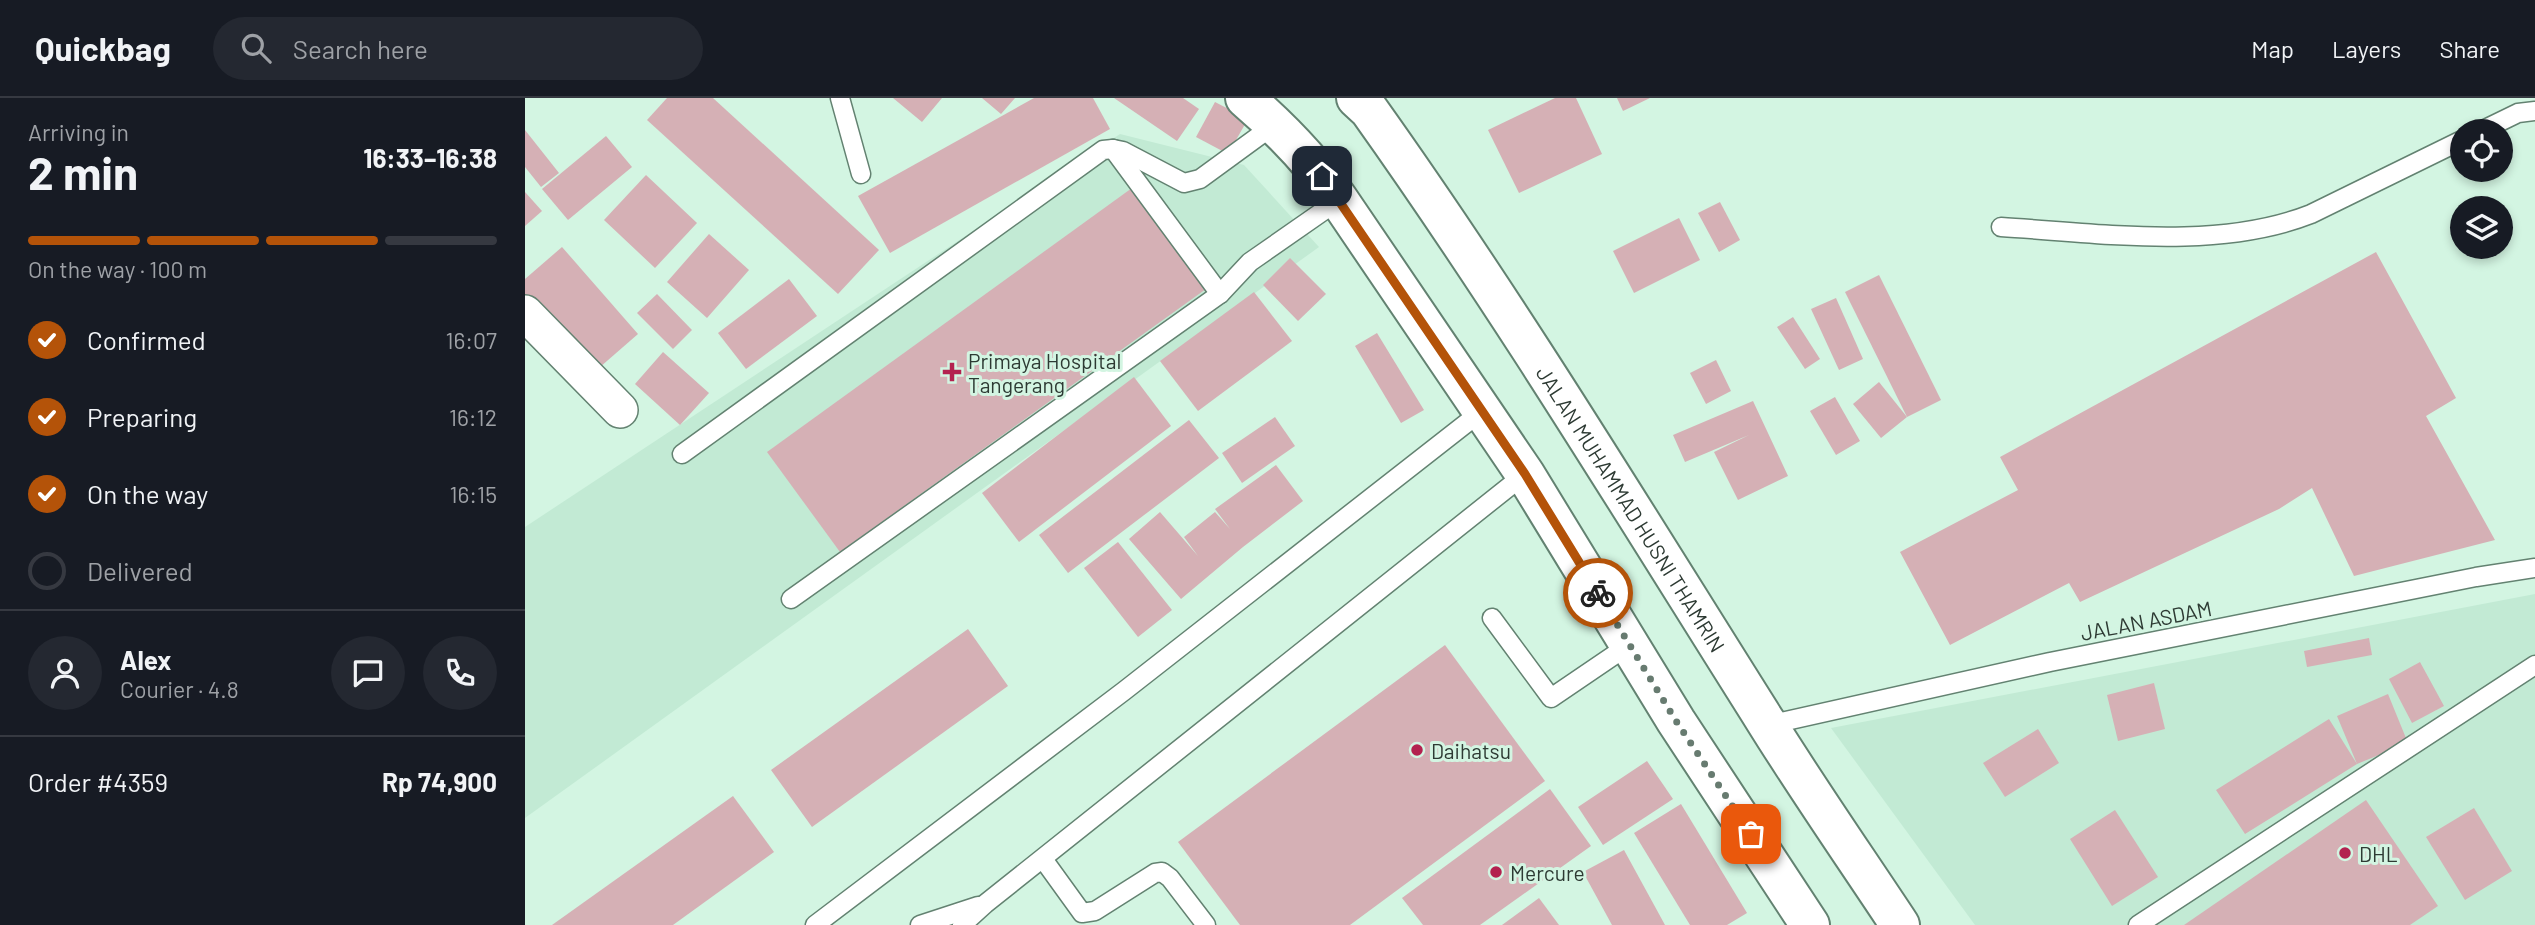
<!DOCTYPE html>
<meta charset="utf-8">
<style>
:root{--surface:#171b24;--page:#242831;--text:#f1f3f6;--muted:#9ea1a6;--line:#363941;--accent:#b45309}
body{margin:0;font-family:Barlow,sans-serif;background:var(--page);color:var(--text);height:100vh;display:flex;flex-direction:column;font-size:26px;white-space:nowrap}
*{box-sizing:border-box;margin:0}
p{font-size:23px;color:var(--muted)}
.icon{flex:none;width:38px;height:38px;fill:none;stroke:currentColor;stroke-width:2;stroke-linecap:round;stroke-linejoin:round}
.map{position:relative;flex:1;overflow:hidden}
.side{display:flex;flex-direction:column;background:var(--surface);width:525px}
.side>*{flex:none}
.fabs{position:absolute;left:1925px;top:21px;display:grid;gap:14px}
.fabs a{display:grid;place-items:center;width:63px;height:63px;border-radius:50%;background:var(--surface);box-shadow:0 4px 10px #0003;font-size:35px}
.pin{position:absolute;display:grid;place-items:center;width:60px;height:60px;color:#fff;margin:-30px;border-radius:14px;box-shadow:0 4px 10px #0006}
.courier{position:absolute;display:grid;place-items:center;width:70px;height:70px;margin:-35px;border:5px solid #b45309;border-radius:50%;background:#fff;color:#222;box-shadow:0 2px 9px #0007}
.head em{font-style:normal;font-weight:700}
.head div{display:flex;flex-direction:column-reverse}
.head{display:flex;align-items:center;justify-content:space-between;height:119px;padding:0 28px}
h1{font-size:46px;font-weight:700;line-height:52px}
.bar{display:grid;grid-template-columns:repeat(4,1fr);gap:10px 7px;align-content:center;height:84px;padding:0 28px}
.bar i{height:9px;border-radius:5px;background:var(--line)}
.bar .on{background:var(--accent)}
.bar p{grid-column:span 4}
.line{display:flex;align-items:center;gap:18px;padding:0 28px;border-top:2px solid var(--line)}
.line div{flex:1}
.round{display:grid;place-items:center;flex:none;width:74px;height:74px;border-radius:37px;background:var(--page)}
ol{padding:0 28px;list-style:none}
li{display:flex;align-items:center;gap:21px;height:77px}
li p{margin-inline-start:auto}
li .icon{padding:7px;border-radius:50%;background:var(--accent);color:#fff;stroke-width:4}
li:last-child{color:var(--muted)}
li i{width:38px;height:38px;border:4px solid var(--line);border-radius:50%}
header{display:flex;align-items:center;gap:42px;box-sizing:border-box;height:98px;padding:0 35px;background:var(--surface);border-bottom:2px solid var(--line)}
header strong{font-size:33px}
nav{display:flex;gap:38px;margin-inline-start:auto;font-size:24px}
.search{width:490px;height:63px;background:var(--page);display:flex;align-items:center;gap:18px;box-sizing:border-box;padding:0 24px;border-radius:38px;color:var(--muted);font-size:26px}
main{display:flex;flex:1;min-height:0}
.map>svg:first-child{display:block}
.built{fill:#c2ead4}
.building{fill:#d5b0b5}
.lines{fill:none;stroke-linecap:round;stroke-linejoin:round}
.lane-casing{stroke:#638271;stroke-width:21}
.street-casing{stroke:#638271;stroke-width:38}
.primary-casing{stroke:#638271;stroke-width:42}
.lane{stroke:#fff;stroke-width:18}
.street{stroke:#fff;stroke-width:35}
.primary{stroke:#fff;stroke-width:38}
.done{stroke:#677b70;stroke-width:7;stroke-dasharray:0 12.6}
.route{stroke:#b45309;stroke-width:9}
.poi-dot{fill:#b3224f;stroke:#d3f5e2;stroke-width:2.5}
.labels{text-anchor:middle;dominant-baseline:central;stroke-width:6;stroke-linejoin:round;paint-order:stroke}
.poi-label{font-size:21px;fill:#2d3a33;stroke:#d3f5e2;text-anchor:start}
.street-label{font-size:21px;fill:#2d3a33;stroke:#d3f5e2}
</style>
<header>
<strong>Quickbag</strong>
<div class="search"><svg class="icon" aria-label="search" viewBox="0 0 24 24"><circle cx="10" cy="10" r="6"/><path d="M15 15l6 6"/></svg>Search here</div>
<nav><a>Map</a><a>Layers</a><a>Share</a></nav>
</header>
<main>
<section class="side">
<div class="head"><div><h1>2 min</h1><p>Arriving in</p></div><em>16:33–16:38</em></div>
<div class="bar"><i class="on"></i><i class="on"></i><i class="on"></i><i></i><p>On the way · 100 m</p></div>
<ol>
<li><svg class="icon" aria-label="check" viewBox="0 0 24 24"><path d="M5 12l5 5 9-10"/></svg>Confirmed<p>16:07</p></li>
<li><svg class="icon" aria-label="check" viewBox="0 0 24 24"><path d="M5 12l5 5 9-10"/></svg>Preparing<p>16:12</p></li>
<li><svg class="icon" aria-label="check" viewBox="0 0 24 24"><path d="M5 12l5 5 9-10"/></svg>On the way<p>16:15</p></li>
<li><i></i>Delivered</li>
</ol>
<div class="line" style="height:126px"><a class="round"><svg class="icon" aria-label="person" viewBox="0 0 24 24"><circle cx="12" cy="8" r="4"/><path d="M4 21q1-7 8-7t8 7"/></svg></a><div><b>Alex</b><p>Courier · 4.8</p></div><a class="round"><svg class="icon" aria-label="chat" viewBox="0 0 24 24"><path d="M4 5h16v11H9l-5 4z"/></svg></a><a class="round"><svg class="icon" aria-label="phone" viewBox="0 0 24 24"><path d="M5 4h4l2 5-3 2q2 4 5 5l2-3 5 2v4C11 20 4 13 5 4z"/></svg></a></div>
<div class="line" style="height:91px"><div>Order #4359</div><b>Rp 74,900</b></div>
</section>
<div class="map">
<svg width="2010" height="827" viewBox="0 0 2010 827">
<rect width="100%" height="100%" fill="#d3f5e2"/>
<g class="built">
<path d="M595,36l124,31 75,82 -794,571v-291z"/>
<path d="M2010,496v331h-560l-144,-197z"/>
</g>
<g class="building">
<path d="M142,0h46l166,152 -41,44 -191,-174z"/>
<path d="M368,0h49l-20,24z"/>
<path d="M457,0h33l-14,16z"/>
<path d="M509,0h59l17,31 -220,124 -32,-57z"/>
<path d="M589,0h69l16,11 -22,32z"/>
<path d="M1030,0h21l26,56 -83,39 -31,-63z"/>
<path d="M1092,0h33l-27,13z"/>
<path d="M690,4l33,17 -20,35 -32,-17z"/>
<path d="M0,32l34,43 -18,14 -16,-20z"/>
<path d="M81,38l26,31 -64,53 -26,-31z"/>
<path d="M121,77l51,48 -42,45 -51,-48z"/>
<path d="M607,90l74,101 -366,263 -73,-100z"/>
<path d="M0,94l17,19 -17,15z"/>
<path d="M1195,104l20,38 -21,12 -21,-39z"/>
<path d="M1154,120l21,42 -66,33 -21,-42z"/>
<path d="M184,136l40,36 -42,48 -40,-36z"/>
<path d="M37,149l76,87 -46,40 -67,-76v-19z"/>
<path d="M1851,154l80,146 -30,18 69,124 -141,36 -42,-88 -33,21 -199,93 -11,-19 -119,62 -50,-93 118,-62 -18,-33z"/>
<path d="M765,160l36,36 -28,27 -35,-36z"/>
<path d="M1354,177l62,125 -34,17 -62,-125z"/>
<path d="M264,181l28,37 -71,53 -28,-36z"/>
<path d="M729,194l38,49 -94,70 -38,-50z"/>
<path d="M132,196l35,36 -19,19 -36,-36z"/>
<path d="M1311,200l27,61 -24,11 -28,-61z"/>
<path d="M1268,219l27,42 -15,10 -28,-42z"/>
<path d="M852,235l47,77 -23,13 -46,-77z"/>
<path d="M138,254l46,41 -29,32 -45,-41z"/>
<path d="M1191,262l15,31 -25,13 -16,-31z"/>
<path d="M609,279l37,49 -152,116 -37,-49z"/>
<path d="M1354,284l28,35 -26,21 -28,-34z"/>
<path d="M1310,299l25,44 -24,14 -26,-44z"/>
<path d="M1228,303l35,75 -50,24 -24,-48 35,-17 -64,27 -12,-27z"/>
<path d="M750,319l20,29 -53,37 -20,-30z"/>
<path d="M664,322l30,38 -151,115 -29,-38z"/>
<path d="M751,367l27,36 -60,46 -62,52 -52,-60 31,-27 38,44 -14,-19 31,-25 15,17 -15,-20z"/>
<path d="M593,444l54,68 -34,27 -54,-69z"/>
<path d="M443,531l40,57 -196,141 -41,-57z"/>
<path d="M1844,540l3,17 -65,12 -3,-16z"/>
<path d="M920,547l100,136 -195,144h-110l-62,-83z"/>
<path d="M1895,564l24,44 -32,17 -23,-44z"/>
<path d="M1629,585l11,46 -47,12 -11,-46z"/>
<path d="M1863,596l20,49 -51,21 -112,70 -29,-44 113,-71 28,45 -20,-48z"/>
<path d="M1513,631l21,34 -54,34 -22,-34z"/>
<path d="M1122,663l26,38 -70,46 -25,-38z"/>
<path d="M1025,691l41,57 -111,79h-57l-21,-27z"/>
<path d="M208,698l41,56 -101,73h-121z"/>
<path d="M1841,702l72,106 -28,19h-226z"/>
<path d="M1156,706l66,109 -20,12h-37l-56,-92z"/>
<path d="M1949,710l38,63 -47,29 -39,-63z"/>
<path d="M1590,712l43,67 -46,29 -42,-67z"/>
<path d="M1099,752l41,75h-53l-29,-53z"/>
<path d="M1014,800l20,27h-57z"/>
</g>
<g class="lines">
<defs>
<g id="lane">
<path d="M315,0l21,76"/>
<path d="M1956,33l37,-18 17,-2"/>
<path d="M588,51l107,145"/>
<path d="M1476,129c99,6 216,24 310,-13l151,-74"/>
<path d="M157,356l421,-304 10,-1 10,2 61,32 16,-4 74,-54"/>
<path d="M266,501l429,-305 30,-32 89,-62"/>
<path d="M967,520l59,80 78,-53"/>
<path d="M1243,627l282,-63 426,-85 59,-9"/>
<path d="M518,761l39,54 13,-2 60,-38 7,-1 8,6 36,47"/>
<path d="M290,827l309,-234 358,-280"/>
<path d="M395,827l58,-19"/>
<path d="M437,827l23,-21 540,-430"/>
<path d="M1613,827l397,-260"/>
</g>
<path id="street" d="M0,215l95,97"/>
<g id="primary">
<path d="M720,0c35,30 68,64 94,102l186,274 151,247 134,204"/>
<path id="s1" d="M831,0l13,12c141,198 267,406 397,612 43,69 89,135 134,203"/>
</g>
</defs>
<use href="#lane" class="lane-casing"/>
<use href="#street" class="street-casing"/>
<use href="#primary" class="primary-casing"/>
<use href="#lane" class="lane"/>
<use href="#street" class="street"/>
<use href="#primary" class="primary"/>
</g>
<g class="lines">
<path class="done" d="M1073,495l78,128 75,113"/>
<path class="route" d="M797,78l203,298 73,119"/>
</g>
<g class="poi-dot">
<path d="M423.5 263.5h7v7h7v7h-7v7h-7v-7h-7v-7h7z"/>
<circle cx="892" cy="652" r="7"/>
<circle cx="1820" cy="755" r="7"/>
<circle cx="971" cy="774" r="7"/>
</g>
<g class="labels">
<g class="poi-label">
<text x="443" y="262">Primaya Hospital<tspan x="443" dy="24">Tangerang</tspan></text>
<text x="906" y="652">Daihatsu</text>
<text x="1834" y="755">DHL</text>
<text x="985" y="774">Mercure</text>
</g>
<g class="street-label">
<text stroke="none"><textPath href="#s1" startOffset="495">JALAN MUHAMMAD HUSNI THAMRIN</textPath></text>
<text transform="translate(1621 522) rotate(-11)">JALAN ASDAM</text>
</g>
</g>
</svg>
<div class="fabs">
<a><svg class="icon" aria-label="locate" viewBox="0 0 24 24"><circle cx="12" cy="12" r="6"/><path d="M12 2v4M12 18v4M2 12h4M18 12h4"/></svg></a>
<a><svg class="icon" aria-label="layers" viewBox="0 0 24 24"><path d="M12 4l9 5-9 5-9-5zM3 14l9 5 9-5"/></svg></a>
</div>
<div class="pin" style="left:1226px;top:736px;background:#ea580c"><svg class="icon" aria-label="bag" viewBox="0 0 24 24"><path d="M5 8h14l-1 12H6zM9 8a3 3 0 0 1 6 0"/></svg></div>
<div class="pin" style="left:797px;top:78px;background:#1f2937"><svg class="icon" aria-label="home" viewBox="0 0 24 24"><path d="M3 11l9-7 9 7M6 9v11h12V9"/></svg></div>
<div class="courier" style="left:1073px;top:495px"><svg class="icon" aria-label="bike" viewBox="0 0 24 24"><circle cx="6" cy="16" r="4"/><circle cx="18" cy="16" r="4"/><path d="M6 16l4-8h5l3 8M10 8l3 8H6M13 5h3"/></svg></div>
</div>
</main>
